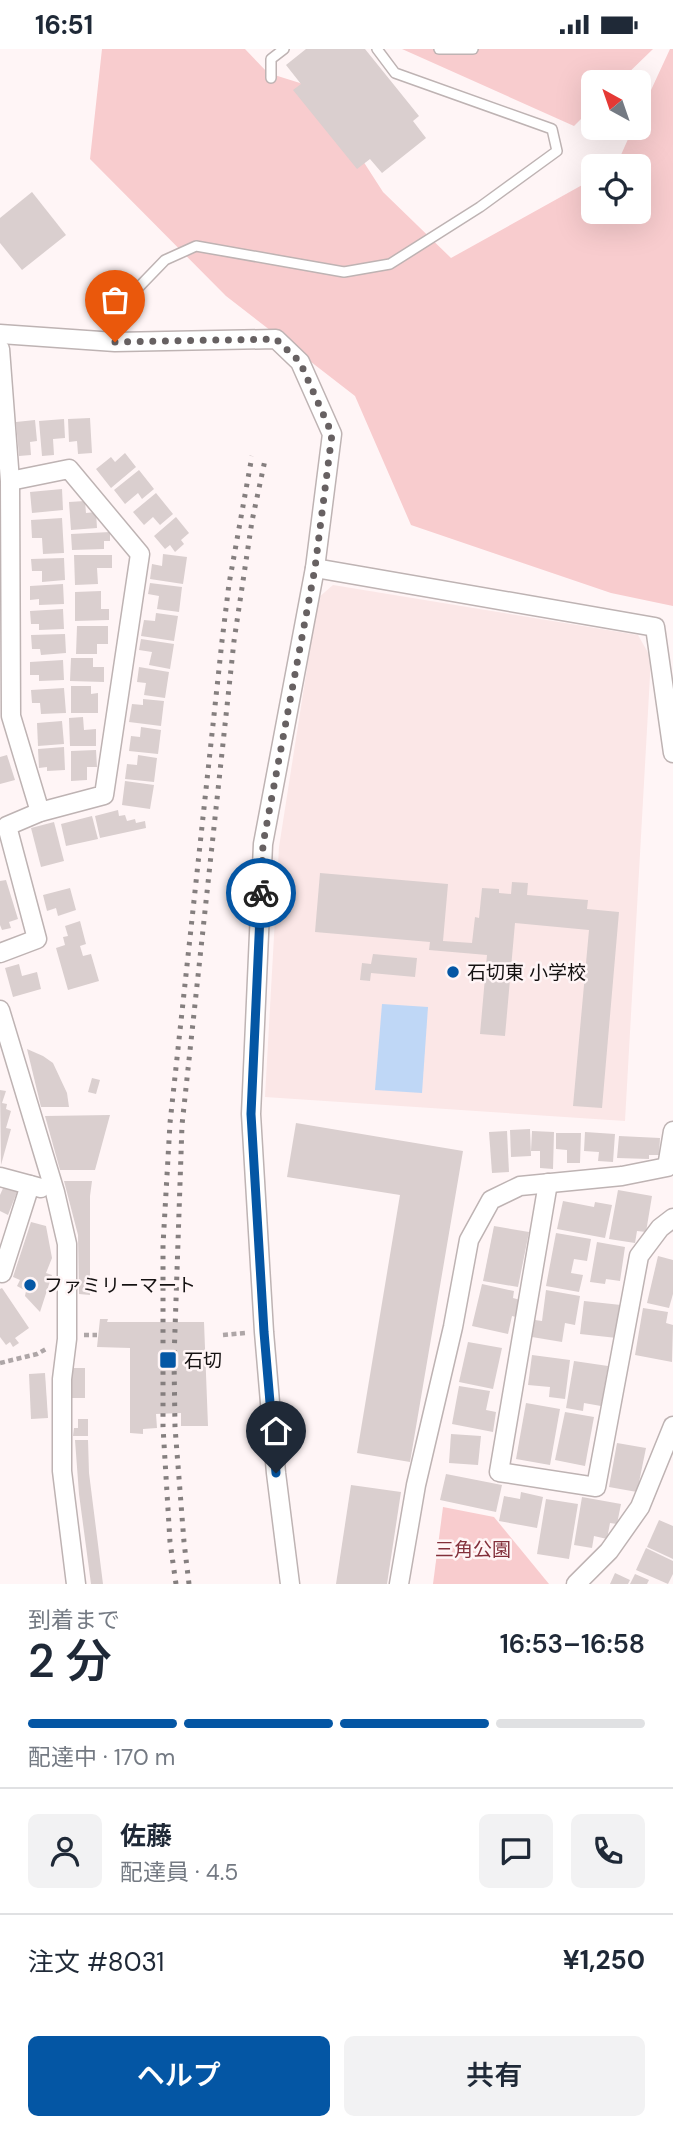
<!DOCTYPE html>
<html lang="ja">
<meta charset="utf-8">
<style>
:root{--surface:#fff;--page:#f2f2f3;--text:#1f2937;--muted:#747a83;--line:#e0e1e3;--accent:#0456a4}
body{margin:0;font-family:"DM Sans","Noto Sans JP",sans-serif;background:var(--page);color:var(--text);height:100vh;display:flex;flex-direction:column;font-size:26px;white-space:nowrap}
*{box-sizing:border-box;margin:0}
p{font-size:23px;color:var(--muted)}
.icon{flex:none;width:38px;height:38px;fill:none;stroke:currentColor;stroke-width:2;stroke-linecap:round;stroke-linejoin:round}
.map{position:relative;height:1535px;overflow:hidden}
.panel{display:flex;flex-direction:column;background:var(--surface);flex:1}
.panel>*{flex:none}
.needle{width:46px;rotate:320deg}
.fabs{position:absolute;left:581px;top:21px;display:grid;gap:14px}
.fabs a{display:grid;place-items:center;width:70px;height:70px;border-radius:10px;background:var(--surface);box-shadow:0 7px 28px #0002;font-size:35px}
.pin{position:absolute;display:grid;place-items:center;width:60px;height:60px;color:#fff;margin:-72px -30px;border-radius:50% 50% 50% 0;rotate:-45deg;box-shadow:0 0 7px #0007}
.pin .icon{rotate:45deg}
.courier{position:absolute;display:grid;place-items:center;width:70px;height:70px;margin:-35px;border:5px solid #0456a4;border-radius:50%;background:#fff;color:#222;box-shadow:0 2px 9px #0007}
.overview em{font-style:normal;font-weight:600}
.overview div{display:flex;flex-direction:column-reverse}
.overview{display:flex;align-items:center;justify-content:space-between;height:119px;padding:0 28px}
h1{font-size:46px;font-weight:600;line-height:52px}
.bar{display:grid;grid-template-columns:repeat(4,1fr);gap:10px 7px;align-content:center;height:84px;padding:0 28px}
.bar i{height:9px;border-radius:5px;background:var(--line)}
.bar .active{background:var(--accent)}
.bar p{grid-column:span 4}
.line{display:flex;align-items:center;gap:18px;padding:0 28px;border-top:2px solid var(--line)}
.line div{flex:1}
.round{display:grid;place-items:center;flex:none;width:74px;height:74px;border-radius:10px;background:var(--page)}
.cta{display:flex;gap:14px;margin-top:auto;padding:14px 28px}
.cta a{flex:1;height:80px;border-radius:10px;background:var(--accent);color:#fff;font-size:28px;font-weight:600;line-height:80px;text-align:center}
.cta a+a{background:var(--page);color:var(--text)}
.status{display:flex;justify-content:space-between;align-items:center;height:49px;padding:0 35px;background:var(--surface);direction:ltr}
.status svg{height:19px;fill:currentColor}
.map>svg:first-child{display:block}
.built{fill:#fbe7e7}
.green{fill:#f8ccce}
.water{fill:#bfd7f6}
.building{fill:#dacfcf}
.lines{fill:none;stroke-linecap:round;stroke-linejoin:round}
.service-casing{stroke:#beb3b3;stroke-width:12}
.minor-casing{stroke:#beb3b3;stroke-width:21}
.path{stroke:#aea6a7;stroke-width:4.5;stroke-dasharray:5 3.5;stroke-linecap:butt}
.service{stroke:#fff;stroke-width:9}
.minor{stroke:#fff;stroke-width:18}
.rail{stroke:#857f7f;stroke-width:5;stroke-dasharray:3.5 7;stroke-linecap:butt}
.done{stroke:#676162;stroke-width:7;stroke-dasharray:0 12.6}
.route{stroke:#0456a4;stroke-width:9}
.poi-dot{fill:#0456a4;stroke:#fff5f6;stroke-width:2.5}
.labels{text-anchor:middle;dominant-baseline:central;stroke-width:5;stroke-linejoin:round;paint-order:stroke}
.poi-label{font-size:19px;fill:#151212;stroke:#fff5f6;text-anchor:start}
.park-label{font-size:19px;fill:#822f3a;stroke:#fff5f6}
</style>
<div class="status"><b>16:51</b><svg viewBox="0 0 49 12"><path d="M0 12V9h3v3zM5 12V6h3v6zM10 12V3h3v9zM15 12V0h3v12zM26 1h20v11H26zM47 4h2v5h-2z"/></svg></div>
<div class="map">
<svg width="673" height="1535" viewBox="0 0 673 1535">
<rect width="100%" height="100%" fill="#fff5f6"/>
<path class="built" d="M333,536l305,50 13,23 -26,463 -360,-24 14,-250 39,-249z"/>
<g class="green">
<path d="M102,0h143l23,24 48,15 67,104 68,66 142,-79v33h46v-46h-23l17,-38h6v-12l31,-67h3v557l-62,-13 -200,-68 -56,-129 -129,-100 -136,-137z"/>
<path d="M402,0h251l-34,33h-26v25l-19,19z"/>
<path d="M443,1458l51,10 55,67h-116z"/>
</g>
<path class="water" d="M382,955l46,3 -6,86 -47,-3z"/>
<g class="building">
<path d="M306,0h59l54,67 -6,5 13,17 -44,35 -12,-14 -13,10 -64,-79 8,-6 -15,-19z"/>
<path d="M32,143l34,43 -44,35 -22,-27v-25z"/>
<path d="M90,369l2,35 -14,1 -1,-13 -8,1 -1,-23z"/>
<path d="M64,370l1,19 -12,1 1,16 -12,1 -3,-35z"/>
<path d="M35,371l2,21 -7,1 1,13 -12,1 -3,-34z"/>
<path d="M125,404l11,14 -25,21 -15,-19 15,-12 4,5z"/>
<path d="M139,421l15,19 -12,10 -4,-6 -13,11 -11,-14z"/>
<path d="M62,440l1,21 -31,3 -2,-21z"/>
<path d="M156,444l17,21 -13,11 -7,-8 -9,8 -11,-13z"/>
<path d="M85,452l1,12 10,-1 1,16 -26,2 -2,-28z"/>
<path d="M176,468l13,16 -8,7 3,4 -9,8 -5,-7 -5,4 -11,-13z"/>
<path d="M62,469l2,35 -21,1 -1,-16h-10l-1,-18z"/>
<path d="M110,483v9h-6v8l-32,1 -1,-16z"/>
<path d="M163,505l24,3 -4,27 -33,-5 2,-15 10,2z"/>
<path d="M74,506h38v13h-15l1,16 -23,1z"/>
<path d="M64,509l1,22 -23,2v-11h-10l-1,-12z"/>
<path d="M150,534l32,4 -3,25 -22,-3 2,-13 -11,-2z"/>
<path d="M63,535l1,20 -25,1v-6l-9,1v-14z"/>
<path d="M101,542v18h8v11l-34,1v-29z"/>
<path d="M63,560l1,20 -25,1v-6h-8l-1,-13z"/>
<path d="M156,564l22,3 -4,25 -33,-5 3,-16 11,1z"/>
<path d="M77,577h31v18h-11v10h-21z"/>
<path d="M65,585l1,19 -25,2 -1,-6h-8l-1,-14z"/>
<path d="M141,590l33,5 -4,25 -21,-4 3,-13 -13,-2z"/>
<path d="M71,609h22v9h11v15l-34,-1z"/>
<path d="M63,611l1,20 -25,1v-6h-9v-13z"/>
<path d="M139,618l30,5 -4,26 -21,-3 2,-12 -9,-1z"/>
<path d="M71,637h20v8l7,-1v20h-27z"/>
<path d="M64,639l2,25 -25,1 -1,-11h-8l-1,-13z"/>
<path d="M143,650l21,2 -3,25 -32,-4 3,-18 11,1z"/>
<path d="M83,668l1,13 12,-1v17h-26l-1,-28z"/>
<path d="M62,672l2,23 -26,2 -1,-23z"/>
<path d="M141,678l20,3 -3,24 -29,-3 2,-15 9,1z"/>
<path d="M64,698l1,23 -18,1v-4l-8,1 -1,-19z"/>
<path d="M96,701l1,17h-10v13l-16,1v-30z"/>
<path d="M7,706l8,25 -15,4v-27z"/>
<path d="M138,706l19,3 -3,24 -29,-3 2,-15 10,1z"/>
<path d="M125,732l29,4 -4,24 -28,-4z"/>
<path d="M118,761l1,6 6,-1 2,6 8,-2 1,4 9,-2 1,7 -46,10 -5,-22z"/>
<path d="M92,767l6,23 -32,7 -5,-22z"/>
<path d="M54,773l10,39 -23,6 -10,-39z"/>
<path d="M320,824l128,11 -5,57 29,2 3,-26 4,1 3,-30 17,1v4l12,1 1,-12 16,1 -1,12 61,5 -1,9 32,3 -17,196 -29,-2 16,-176 -74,-7 -10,113 -25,-2 7,-79 -58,-5 1,-8 -115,-10z"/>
<path d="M6,831l12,39 -9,3 2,6 -9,2 -2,-5v-44z"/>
<path d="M70,839l6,22 -18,6 -2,-8 -9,3 -4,-16z"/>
<path d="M80,872l6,23 -6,2 3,10 8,-2 8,27 -31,9 -12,-42 9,-3 -2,-8 5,-1 -3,-10z"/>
<path d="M373,905l44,4 -2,19 -44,-4 -1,8 -10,-1 2,-17 9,1z"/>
<path d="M19,915l3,12 15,-4 4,17 -28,8 -8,-29z"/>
<path d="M27,1000l16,7 10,7 14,30 2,14h-28z"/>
<path d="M92,1029l8,2 -4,14 -8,-2z"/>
<path d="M0,1041l6,1 -4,12 5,1 -1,5 5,2 -5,17 5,1 -10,36z"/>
<path d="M110,1066l-15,55h-35l-15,-54z"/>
<path d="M296,1074l167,28 -53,311 -53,-9 43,-258 -113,-18z"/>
<path d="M530,1080l1,27 -20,1 -1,-27z"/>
<path d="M507,1082l2,41 -17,1 -3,-41z"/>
<path d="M532,1082l22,1 -1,37 -13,-1v-17h-9z"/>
<path d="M585,1083l30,2 -2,28 -15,-1 1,-9 -15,-1z"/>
<path d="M556,1084h25l-1,30h-13v-13l-11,-1z"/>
<path d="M619,1087l41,2 -1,17h-10v4l-32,-1z"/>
<path d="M64,1132h28l-2,15v99l-11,-1 -1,-59z"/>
<path d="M4,1137l13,6 -9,23 -8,-4v-16z"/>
<path d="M618,1141l34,6 -6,36 -9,-1 -2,12 -26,-4z"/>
<path d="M563,1152l31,6 1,-5 17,3 -7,33 -48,-9z"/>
<path d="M31,1173l15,4 6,32 -6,15 6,2 -12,37 -15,-16 1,-5 -9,-5 3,-6 -7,-3z"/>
<path d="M494,1177l35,6 -11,55 -35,-6z"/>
<path d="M556,1184l35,6 -4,22 -13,-2 -3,14 12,2 -4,17 -33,-6z"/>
<path d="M597,1193l28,5 -5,34 -14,-2 -1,5 -15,-2z"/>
<path d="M658,1207l15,4v34l-4,14 -22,-5z"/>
<path d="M482,1235l32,7 -1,7 7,2 -4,17 -4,-1 -4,18 -36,-8z"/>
<path d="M2,1239l27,40 -14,10 4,5 -6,4 -3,-5 -4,3 -6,-8v-48z"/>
<path d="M546,1241l34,6 -5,29 -10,-2 -3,19 -30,-5 3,-17 7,1z"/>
<path d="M584,1252l37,4 -4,33 -37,-4z"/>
<path d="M643,1259l25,4 -2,11 7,2 -1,37 -37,-7z"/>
<path d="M100,1270h8l-1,3h97l4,104h-27v-13l-25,1 1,14 -14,1v5l-13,-1v-85l-33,-1z"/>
<path d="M468,1293l34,6 -9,41 -34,-7z"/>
<path d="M532,1306l38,5 -5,39 -16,-2 1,-10 -22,-2z"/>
<path d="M574,1312l34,5 -7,40 -17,-3 -1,8 -17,-3z"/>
<rect x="71" y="1319" width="14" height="30"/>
<path d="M45,1324l3,45 -17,1 -2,-45z"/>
<path d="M459,1337l31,5 -4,19 10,2 -3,20 -41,-8z"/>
<path d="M526,1354l34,6 -10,56 -34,-6z"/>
<path d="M565,1363l29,5 -9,49 -30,-6z"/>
<path d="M78,1370h10v17h-15l1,-8h4z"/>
<path d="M451,1385l30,2 -3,29 -29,-2z"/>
<path d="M75,1391h13l1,33 14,111h-12l-12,-90z"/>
<path d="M617,1394l29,5 -9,44 -28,-5z"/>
<path d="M446,1425l56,11 -6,27 -56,-12z"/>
<path d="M351,1436l50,7 -14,92h-51z"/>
<path d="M521,1443l22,5 -6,31 -38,-7 5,-25 16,3z"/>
<path d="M582,1448l39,7 -4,20 -7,-1 -3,16 -13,-3 -2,12 -18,-3z"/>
<path d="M546,1450l32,5 -9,55 -32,-5z"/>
<path d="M659,1471l14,6v33l-26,-12z"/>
<path d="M646,1499l27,13v13l-5,10 -32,-14z"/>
<path d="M615,1524l15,7 -2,4h-18z"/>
<path d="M635,1525l14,6 -2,4h-17z"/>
</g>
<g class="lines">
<defs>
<g id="service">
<path d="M439,0h34"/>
<path d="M271,29v-19l13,-10"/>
<path d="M115,293l21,-52 29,-30 31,-14 148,26 46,-8 90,-57 77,-56 -5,-22 -157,-56 -18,-24"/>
</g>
<g id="minor">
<path d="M0,285l115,8 161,-3 24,23 32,72 -17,134 -52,276 -12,270 13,218 12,141 14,111"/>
<path d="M0,300l10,132 1,235 29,96"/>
<path d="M315,519l340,59 18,126"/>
<path d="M0,904l37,-14 -30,-113 33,-14 64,-17 36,-241 -71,-85 -59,12"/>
<path d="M0,961l55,182 12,52v95l-5,40v92l14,113"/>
<path d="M0,1128l41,11"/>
<path d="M548,1134l-49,289 97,15 43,-231 21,-28 13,-10"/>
<path d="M2,1224l28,-88"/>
<path d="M399,1535l17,-99 37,-158 16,-87 22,-40 29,-14 102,-10 45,-9 6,-36"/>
<path d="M576,1535l33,-33 31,-44 33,-81"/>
</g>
</defs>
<use href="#service" class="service-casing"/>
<use href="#minor" class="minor-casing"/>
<g class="path">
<path d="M84,1286h13"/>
<path d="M223,1286l23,-2"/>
<path d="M0,1314l37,-9 9,-5"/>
</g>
<use href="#service" class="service"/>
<use href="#minor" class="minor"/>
<g class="rail">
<path d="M176,1535l-6,-42 -7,-115v-182l7,-122 52,-482 7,-57 23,-128"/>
<path d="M189,1535l-5,-42 -9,-115 -1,-68 8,-234 52,-484 18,-120 13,-61"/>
</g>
</g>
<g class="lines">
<path class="done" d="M115,293l161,-3 24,23 32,72 -17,134 -52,276 -2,49"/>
<path class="route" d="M261,844l-10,221 13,218 12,141"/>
</g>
<g class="poi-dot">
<circle cx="453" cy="923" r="7"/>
<circle cx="30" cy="1236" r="7"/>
<rect x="159" y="1302" width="18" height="18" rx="3.5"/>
</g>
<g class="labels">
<g class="poi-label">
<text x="467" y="923">石切東 小学校</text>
<text x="44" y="1236">ファミリーマート</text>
<text x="184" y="1311">石切</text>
</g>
<g class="park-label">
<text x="473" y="1500">三角公園</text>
</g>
</g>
</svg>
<div class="fabs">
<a><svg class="needle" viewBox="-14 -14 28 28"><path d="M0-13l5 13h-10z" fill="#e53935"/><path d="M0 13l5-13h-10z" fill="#747a83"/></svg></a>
<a><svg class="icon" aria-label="locate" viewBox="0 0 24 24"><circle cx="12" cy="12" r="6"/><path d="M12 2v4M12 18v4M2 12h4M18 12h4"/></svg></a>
</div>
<div class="pin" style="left:115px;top:293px;background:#ea580c"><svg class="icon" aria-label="bag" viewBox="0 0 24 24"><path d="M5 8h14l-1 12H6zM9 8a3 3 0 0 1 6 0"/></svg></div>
<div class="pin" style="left:276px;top:1424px;background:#1f2937"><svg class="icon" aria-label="home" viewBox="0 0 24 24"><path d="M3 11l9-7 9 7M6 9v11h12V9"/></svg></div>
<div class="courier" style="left:261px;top:844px"><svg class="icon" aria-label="bike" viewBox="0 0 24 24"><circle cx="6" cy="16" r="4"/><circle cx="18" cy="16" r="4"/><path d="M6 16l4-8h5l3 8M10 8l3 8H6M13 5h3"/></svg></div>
</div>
<section class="panel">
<div class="overview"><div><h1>2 分</h1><p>到着まで</p></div><em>16:53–16:58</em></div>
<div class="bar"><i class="active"></i><i class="active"></i><i class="active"></i><i></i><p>配達中 · 170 m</p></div>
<div class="line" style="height:126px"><a class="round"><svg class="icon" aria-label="person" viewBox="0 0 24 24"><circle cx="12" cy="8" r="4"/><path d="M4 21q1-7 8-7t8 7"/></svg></a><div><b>佐藤</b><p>配達員 · 4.5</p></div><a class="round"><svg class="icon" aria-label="chat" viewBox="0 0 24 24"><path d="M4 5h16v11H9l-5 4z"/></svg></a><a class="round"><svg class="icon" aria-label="phone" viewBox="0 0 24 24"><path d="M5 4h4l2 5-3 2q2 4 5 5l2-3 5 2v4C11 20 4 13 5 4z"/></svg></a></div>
<div class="line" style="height:91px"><div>注文 #8031</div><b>¥1,250</b></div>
<div class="cta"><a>ヘルプ</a><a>共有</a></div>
</section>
